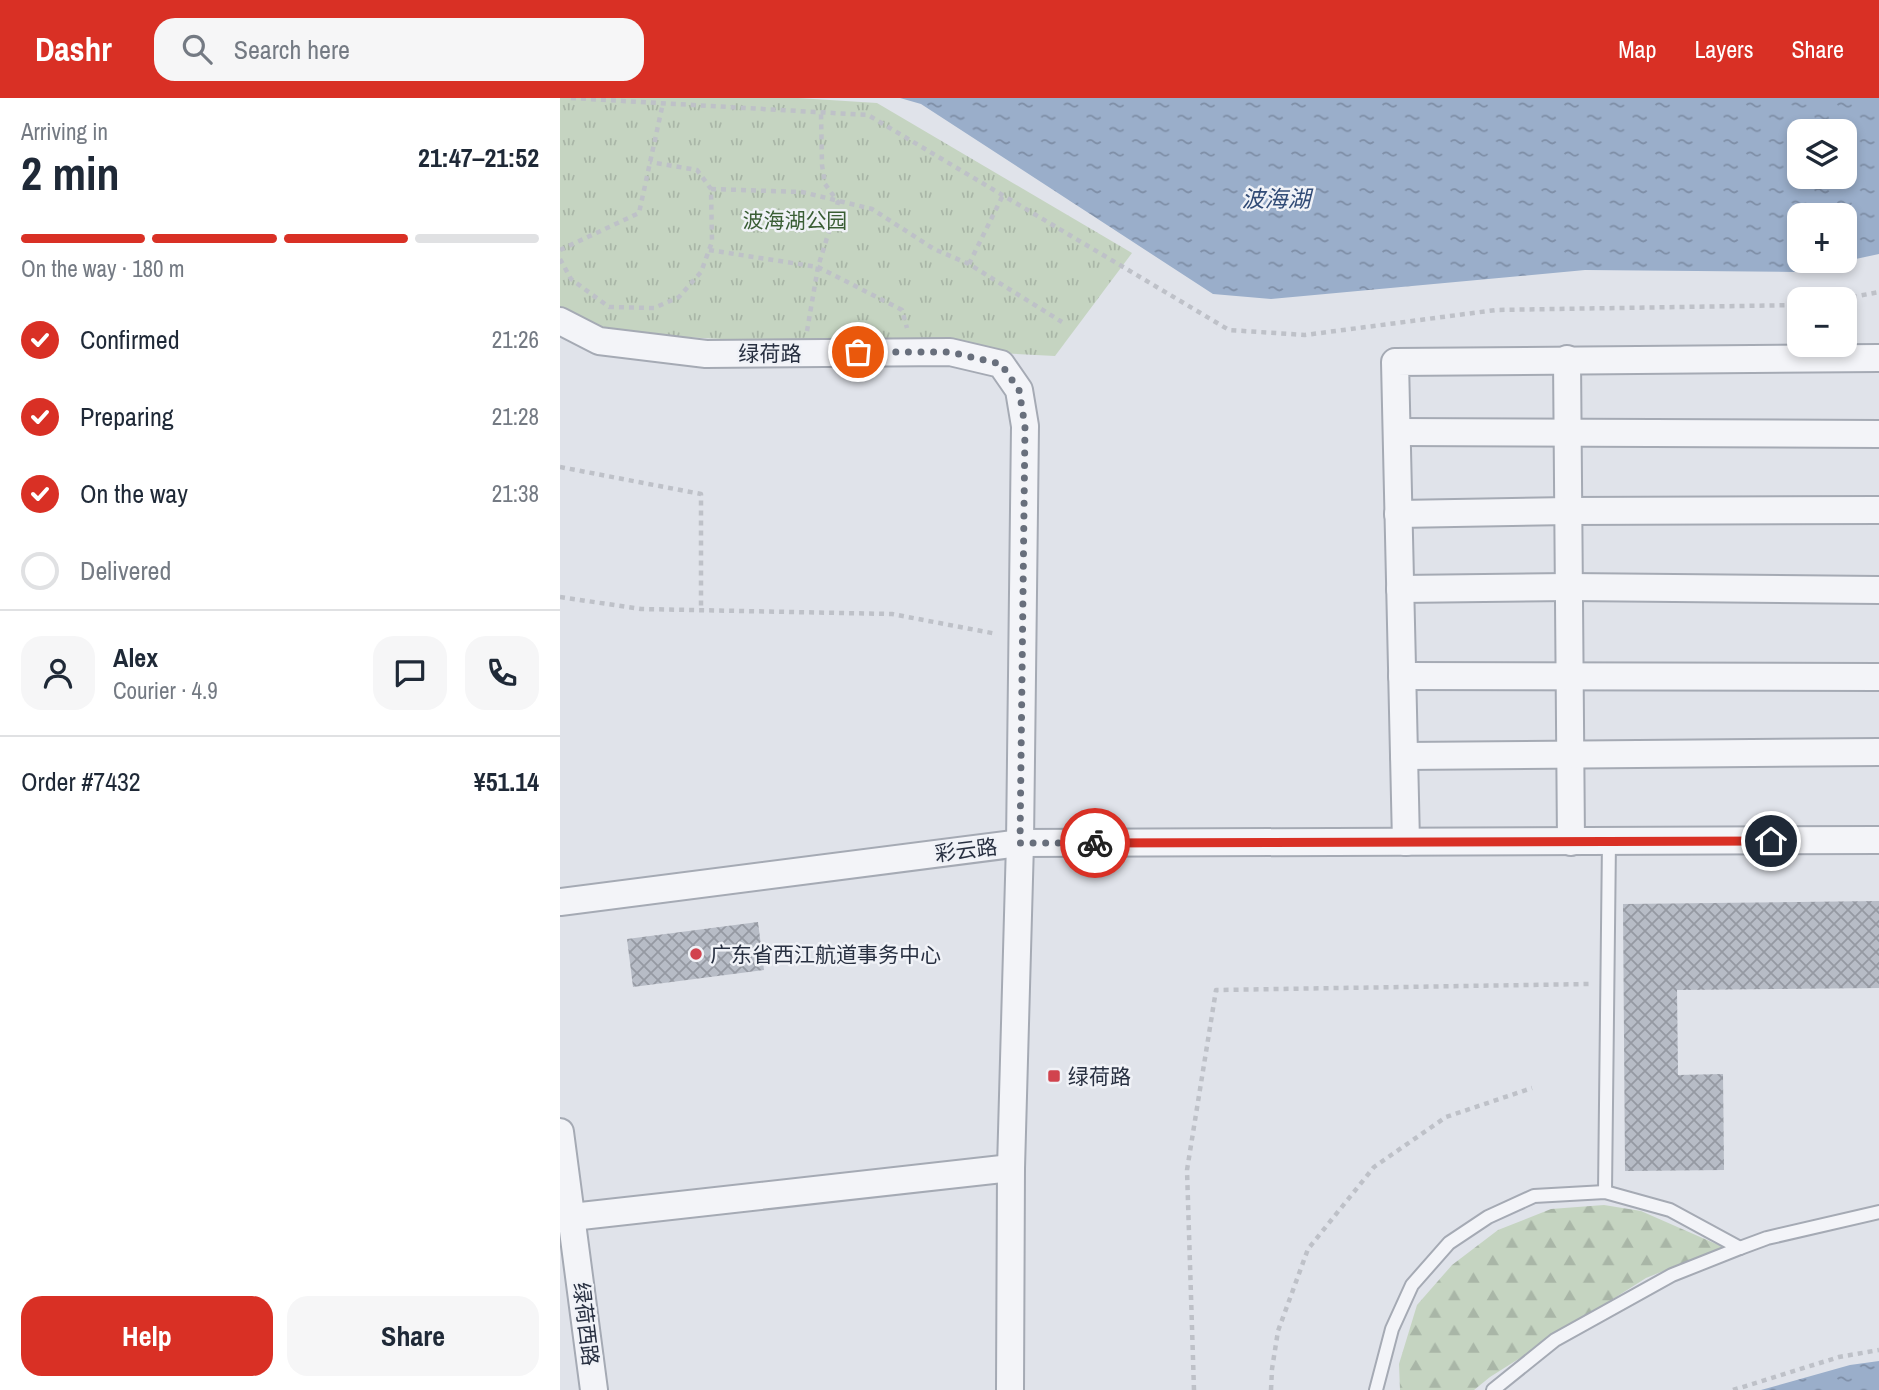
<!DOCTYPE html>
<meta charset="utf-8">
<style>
:root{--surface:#fff;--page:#f6f6f7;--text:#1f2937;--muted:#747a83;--line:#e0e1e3;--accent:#d93025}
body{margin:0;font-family:"Archivo Narrow","Noto Sans SC",sans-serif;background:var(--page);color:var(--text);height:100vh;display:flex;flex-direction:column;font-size:26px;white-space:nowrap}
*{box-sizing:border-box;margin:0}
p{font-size:23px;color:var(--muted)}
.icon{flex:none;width:38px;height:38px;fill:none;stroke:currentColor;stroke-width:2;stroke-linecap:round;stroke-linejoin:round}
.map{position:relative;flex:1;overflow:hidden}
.details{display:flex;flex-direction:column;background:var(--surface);width:560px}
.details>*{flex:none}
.fabs{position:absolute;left:1227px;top:21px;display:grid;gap:14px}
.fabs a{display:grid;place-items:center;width:70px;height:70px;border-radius:14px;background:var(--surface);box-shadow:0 4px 10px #0003;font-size:35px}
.pin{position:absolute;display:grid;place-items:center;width:60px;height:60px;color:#fff;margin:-30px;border:4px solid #fff;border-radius:50%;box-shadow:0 2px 7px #0007}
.courier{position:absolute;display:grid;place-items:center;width:70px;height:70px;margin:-35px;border:5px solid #d93025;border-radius:50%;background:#fff;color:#222;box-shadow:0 2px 9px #0007}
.head em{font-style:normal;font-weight:800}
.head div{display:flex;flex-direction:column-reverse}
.head{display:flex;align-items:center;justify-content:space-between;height:119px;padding:0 21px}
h1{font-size:46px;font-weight:800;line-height:52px}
.bar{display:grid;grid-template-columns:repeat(4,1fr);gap:10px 7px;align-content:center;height:84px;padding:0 21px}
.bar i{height:9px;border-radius:5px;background:var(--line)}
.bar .on{background:var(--accent)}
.bar p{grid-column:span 4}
.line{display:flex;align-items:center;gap:18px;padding:0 21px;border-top:2px solid var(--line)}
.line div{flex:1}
.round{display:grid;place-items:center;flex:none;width:74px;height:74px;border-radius:21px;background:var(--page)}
ol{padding:0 21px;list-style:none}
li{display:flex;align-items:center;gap:21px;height:77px}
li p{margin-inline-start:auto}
li .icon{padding:7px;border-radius:50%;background:var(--accent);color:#fff;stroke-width:4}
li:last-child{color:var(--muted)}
li i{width:38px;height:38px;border:4px solid var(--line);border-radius:50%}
.cta{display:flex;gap:14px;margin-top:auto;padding:14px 21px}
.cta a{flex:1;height:80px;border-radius:21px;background:var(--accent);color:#fff;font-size:28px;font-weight:800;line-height:80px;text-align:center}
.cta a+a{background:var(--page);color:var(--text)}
header{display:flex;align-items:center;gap:42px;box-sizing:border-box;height:98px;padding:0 35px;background:var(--accent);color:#fff}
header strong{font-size:33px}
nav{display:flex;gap:38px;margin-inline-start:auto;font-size:24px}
.search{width:490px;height:63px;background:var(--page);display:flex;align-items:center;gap:18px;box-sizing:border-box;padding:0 24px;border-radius:21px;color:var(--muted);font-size:26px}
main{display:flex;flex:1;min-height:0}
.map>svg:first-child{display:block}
.grass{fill:url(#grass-tufts)}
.forest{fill:url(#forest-firs)}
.water{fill:url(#water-ripples);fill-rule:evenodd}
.building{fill:url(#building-cross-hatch)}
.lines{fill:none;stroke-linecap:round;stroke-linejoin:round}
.lane-casing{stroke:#a5aab4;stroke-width:16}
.street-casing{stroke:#a5aab4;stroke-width:30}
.path{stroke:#bec1c8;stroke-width:4.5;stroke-dasharray:5 5;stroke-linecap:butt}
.lane{stroke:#f3f4f8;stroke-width:12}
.street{stroke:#f3f4f8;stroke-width:26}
.done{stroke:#686f7c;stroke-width:7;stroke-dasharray:0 12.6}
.route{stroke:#d93025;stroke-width:9}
.poi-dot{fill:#d1434e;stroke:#f0f2f7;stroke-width:2.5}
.labels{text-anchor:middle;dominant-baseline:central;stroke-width:5;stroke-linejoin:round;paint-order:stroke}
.park-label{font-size:21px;fill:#3a5e35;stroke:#f0f2f7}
.street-label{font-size:21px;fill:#283041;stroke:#f0f2f7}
.poi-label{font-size:21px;fill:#283041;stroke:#f0f2f7;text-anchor:start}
.water-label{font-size:23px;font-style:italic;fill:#314b76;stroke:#f0f2f7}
</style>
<header>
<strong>Dashr</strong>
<div class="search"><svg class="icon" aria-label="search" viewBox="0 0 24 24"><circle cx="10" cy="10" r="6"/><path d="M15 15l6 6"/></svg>Search here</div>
<nav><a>Map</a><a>Layers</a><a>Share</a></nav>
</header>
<main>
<section class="details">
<div class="head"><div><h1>2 min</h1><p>Arriving in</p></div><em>21:47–21:52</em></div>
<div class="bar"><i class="on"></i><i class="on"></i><i class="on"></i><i></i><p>On the way · 180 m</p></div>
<ol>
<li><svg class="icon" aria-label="check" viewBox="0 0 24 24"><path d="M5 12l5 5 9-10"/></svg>Confirmed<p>21:26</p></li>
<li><svg class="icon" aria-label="check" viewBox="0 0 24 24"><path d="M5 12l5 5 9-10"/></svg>Preparing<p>21:28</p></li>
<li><svg class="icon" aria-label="check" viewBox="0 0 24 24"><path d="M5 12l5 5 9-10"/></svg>On the way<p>21:38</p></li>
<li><i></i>Delivered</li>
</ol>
<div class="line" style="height:126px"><a class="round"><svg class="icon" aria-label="person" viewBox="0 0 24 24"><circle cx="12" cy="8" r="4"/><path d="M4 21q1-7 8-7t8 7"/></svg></a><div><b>Alex</b><p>Courier · 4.9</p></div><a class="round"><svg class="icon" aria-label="chat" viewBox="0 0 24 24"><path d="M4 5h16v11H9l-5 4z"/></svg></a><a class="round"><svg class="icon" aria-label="phone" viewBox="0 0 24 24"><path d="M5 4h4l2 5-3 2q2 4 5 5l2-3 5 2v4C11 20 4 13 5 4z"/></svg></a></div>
<div class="line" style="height:91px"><div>Order #7432</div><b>¥51.14</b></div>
<div class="cta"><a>Help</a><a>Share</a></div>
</section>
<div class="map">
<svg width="1319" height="1292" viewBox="0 0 1319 1292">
<defs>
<pattern id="grass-tufts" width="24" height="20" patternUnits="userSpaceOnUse" patternTransform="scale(1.75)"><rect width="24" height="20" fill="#c5d4c1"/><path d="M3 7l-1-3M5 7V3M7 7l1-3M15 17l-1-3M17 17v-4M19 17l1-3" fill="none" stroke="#a9b6a7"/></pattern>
<pattern id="forest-firs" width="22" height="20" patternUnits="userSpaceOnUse" patternTransform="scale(1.75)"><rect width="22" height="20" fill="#c5d4c1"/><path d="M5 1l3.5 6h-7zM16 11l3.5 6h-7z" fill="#a9b6a7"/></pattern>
<pattern id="water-ripples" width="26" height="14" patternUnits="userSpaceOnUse" patternTransform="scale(1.75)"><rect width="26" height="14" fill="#9aaeca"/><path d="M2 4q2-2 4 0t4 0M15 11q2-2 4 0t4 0" fill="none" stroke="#7e8ea6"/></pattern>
<pattern id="building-cross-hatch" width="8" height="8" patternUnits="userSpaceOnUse" patternTransform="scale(1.75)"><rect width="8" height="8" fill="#b7bcc6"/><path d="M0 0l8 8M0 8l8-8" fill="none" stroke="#9599a2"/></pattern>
</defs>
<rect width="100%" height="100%" fill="#e0e3ea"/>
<path class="grass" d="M0,0h238l79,5 255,150 -77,103 -372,-19 -85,-8 -38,-21z"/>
<path class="forest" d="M1044,1107l37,6 82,36 -77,31 -156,99 -16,13h-74l-1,-26 18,-59 35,-40 46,-35 53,-21z"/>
<g class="water">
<path d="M340,0h979v156l-84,18 -210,-2 -314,29 -58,-5 -292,-190zM1239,33h45v46h-45zM1239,117h45v46h-45z"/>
<path d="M1319,1263v29h-118l89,-25z"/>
</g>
<g class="building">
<path d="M1319,803v87l-202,2 1,85 45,-1 1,96 -99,1 -2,-267z"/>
<path d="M198,824l6,48 -131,17 -6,-48z"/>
</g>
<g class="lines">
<defs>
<g id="lane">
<path d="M1045,1094l4,-351"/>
<path d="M1180,1150l27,-10 112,-26"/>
<path d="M816,1292l16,-61 20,-44 37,-42 39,-26 46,-21 71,-4 65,18 70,38 -68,27 -117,65 -62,50"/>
</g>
<g id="street">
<path d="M0,223l39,20 107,13 244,-2 51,12 18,26 6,36 -5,417 -9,325 -1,222"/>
<path d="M1007,261l4,483"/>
<path d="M837,334l482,2"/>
<path d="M838,416l171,-3 310,-1"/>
<path d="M840,491l169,-2 310,3"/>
<path d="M842,578l477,1"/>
<path d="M844,658l475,-4"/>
<path d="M846,744l-11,-480 484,-4"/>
<path d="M0,804l460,-59 859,-3"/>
<path d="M0,1034l34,258"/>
<path d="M12,1119l439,-49"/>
</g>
</defs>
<use href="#lane" class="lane-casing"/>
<use href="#street" class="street-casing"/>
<g class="path">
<path d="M11,0l297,17 361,215 76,5 191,-25 303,-5"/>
<path d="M151,91l91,3 70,17 62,40 35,15 93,58"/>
<path d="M0,152l79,-37 24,-110"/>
<path d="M149,152l109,17 84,43 5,18"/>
<path d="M0,161l11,20 38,28 45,1 25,-11 22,-25 11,-30 -1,-53 -14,-19 -47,-8"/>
<path d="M409,166l34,-69"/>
<path d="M1282,201l37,-7"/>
<path d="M247,233l11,-64 20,-65 -13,-18 -3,-19 -1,-52"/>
<path d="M0,369l141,27v116"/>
<path d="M0,499l81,12 251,5 105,20"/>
<path d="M634,1292l-7,-220 29,-180 373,-6"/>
<path d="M711,1292l1,-21 6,-38 30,-82 66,-82 72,-50 86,-29"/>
<path d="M1173,1292l106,-33 40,-7"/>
</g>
<use href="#lane" class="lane"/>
<use href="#street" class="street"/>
</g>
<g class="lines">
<path class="done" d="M298,254h92l51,12 18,26 6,36 -5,417h75"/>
<path class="route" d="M535,745l676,-2"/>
</g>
<g class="poi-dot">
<circle cx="136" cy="856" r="7"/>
<rect x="487" y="971" width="14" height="14" rx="3.5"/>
</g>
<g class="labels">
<g class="park-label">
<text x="235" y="122">波海湖公园</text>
</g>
<g class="street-label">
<text x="210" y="255">绿荷路</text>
<text transform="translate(406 752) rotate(-7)">彩云路</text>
<text transform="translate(26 1226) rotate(83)">绿荷西路</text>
</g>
<g class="poi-label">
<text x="150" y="856">广东省西江航道事务中心</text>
<text x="508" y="978">绿荷路</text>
</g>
<g class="water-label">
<text x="716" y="100">波海湖</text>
</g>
</g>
</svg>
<div class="fabs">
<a><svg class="icon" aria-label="layers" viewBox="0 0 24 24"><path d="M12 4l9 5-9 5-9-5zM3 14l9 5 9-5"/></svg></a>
<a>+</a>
<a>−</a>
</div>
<div class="pin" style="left:298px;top:254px;background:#ea580c"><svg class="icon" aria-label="bag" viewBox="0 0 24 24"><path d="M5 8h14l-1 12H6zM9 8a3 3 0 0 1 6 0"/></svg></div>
<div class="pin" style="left:1211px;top:743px;background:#1f2937"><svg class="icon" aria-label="home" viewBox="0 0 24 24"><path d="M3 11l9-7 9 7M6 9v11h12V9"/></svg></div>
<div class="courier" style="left:535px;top:745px"><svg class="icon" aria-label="bike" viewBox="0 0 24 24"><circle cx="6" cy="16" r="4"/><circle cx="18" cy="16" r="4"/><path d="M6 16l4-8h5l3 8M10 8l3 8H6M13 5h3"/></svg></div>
</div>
</main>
